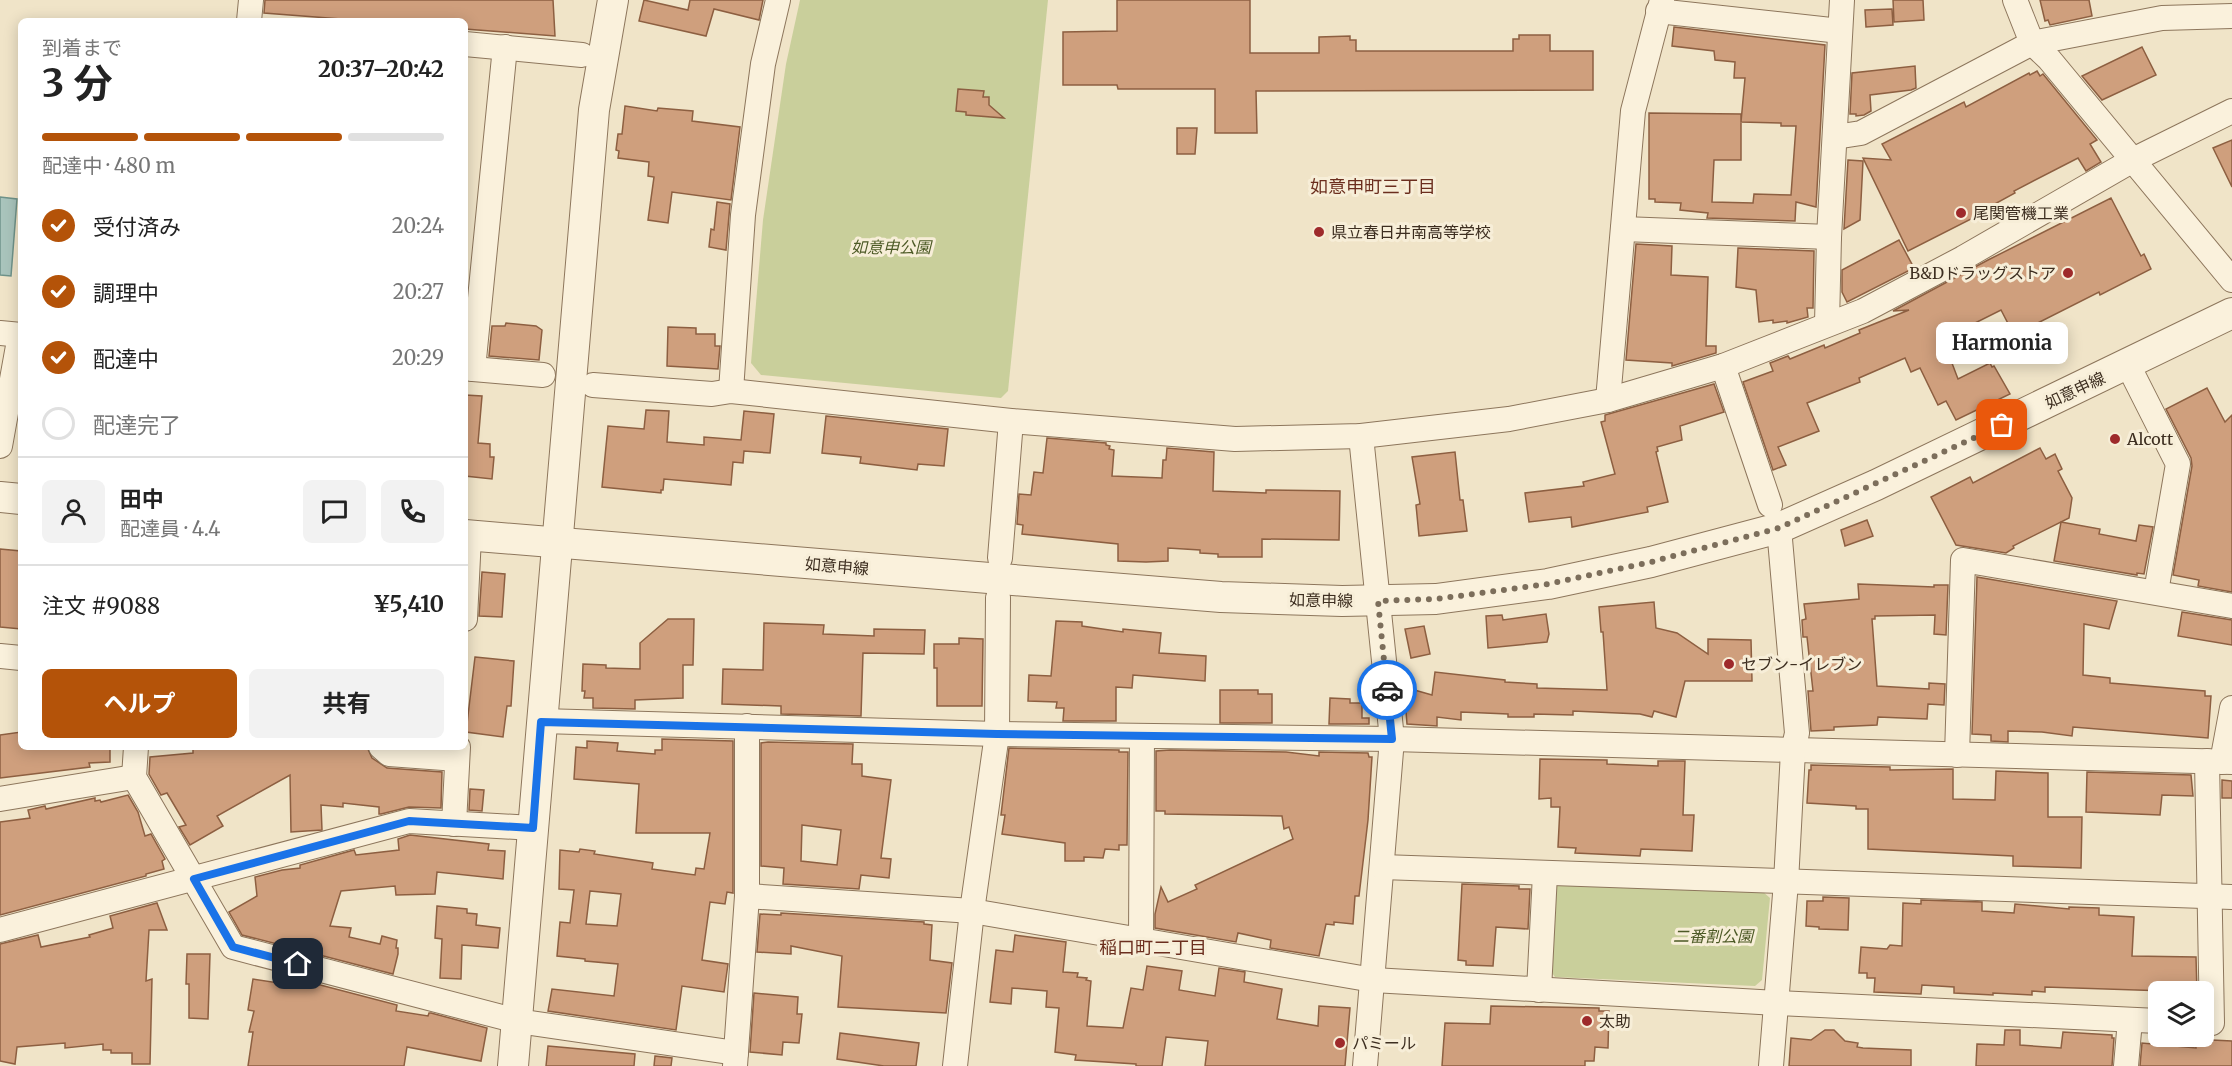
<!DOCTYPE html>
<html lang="ja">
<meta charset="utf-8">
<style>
:root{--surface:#fff;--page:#f2f2f2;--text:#222;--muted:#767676;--line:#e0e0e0;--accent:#b45309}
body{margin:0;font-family:Merriweather,"Noto Sans JP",serif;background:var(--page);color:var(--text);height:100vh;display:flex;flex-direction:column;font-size:22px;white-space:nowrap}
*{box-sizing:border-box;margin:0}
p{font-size:20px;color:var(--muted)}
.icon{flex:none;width:33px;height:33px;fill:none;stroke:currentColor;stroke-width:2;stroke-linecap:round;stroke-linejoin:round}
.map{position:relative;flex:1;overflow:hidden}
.sheet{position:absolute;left:18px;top:18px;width:450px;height:732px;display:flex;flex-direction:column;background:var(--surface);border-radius:9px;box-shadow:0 3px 15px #0003}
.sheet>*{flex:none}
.buttons{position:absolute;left:2148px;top:981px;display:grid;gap:12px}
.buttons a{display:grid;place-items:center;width:66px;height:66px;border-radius:9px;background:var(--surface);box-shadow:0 3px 15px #0003;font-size:30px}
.pin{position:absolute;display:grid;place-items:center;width:51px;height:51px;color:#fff;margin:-26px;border-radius:12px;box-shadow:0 3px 9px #0006}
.courier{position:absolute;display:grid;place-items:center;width:60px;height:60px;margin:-30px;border:4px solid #1a73e8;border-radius:50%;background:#fff;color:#222;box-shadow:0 2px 8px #0007}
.bubble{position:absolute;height:42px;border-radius:9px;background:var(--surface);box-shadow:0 3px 15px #0003;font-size:20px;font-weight:700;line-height:42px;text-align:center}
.head em{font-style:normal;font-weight:700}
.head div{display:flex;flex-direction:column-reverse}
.head{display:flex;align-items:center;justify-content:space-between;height:102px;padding:0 24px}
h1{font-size:39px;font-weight:700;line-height:45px}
.bar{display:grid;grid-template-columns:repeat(4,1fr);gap:9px 6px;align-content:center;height:72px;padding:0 24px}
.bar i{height:8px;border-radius:4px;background:var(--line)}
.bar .current{background:var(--accent)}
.bar p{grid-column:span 4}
.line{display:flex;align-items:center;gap:15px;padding:0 24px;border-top:2px solid var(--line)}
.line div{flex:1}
.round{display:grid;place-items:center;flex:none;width:63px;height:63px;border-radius:9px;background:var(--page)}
ol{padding:0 24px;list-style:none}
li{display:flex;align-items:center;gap:18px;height:66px}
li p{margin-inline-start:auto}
li .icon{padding:6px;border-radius:50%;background:var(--accent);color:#fff;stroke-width:4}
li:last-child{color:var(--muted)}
li i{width:33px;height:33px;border:3px solid var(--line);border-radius:50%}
.cta{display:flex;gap:12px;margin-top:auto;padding:12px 24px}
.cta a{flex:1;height:69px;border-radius:9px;background:var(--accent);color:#fff;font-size:24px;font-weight:700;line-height:69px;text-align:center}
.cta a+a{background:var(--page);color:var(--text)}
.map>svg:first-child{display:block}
.green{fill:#c9cf9b}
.water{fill:#a9c4bc;stroke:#6f938a;stroke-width:1.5}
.building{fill:#cf9f7d;stroke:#8d5f41;stroke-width:1.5;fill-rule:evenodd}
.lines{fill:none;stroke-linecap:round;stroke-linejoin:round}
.minor-casing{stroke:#8d765c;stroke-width:26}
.tertiary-casing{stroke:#8d765c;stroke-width:32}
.minor{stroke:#faf1dc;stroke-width:24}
.tertiary{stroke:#faf1dc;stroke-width:30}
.done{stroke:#7c6e5b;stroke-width:6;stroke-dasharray:0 10.8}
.route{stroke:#1a73e8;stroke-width:8}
.poi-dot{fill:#9e2a2b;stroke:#f7eed8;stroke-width:2}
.labels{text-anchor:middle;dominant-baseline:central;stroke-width:6;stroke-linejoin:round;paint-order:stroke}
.poi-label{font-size:16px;fill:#3d2e20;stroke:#f7eed8;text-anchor:start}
.park-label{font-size:16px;font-style:italic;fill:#4d5a26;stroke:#f7eed8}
.street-label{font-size:16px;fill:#3d2e20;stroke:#f7eed8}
.neighbourhood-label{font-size:18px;fill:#6b2e1e;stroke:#f7eed8}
</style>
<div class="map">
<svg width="2232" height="1066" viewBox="0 0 2232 1066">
<rect width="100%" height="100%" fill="#f0e4c8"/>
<g class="green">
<path d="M800,0h248l-40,391 -7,7 -240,-23 -10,-12 12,-143 23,-156z"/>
<path d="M1560,883l202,8 8,7 -8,82 -7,6 -200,-9 -5,-7 3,-80z"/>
</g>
<path class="water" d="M0,197l17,2 -6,77 -11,-1z"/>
<g class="building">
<path d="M265,0h288l2,36 -90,-7v-8h-98l-103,-8z"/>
<path d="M644,0l44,10 2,-10h73l-4,20 -45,-11 -8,27 -67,-15z"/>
<path d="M1117,0h133v53h69v-16l31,-1v4h6v11h157v-12h6v-4h31v16h43v39l-337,1 1,42h-42v-44h-97l-1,-4h-54v-53l54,-1z"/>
<path d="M1893,0h30l1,20 -30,2z"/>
<path d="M2040,0h49l3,16 -42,9 -2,-5 -3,1z"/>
<path d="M1892,9l1,16 -27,2 -1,-17z"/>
<path d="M1674,27l151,18 -9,162 -20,-5 -1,19 -88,-3 1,-5 -28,-3 1,-7 -26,-1v-3h-6v-86l92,1v46h-27l-2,42 41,1 1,-9 37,1 5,-69h-15v-3l-40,-1 4,-44h-11l1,-16 -20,-2 -1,-9 -42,-5z"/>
<path d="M2142,47l14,28 -54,25 -20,-24z"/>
<path d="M1915,66l1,22 -5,2 -41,5 1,16 -7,4 -8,1v-2h-6l2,-41z"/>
<path d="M2037,71l3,5 3,-2 54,66 -7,4 11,18 -15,9 -8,-13 -64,33 1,2 -35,19 1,2 -73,37 -45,-93 28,2 -9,-16 82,-42 2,5 63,-34 1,2z"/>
<path d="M958,89l26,2 -1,6h6v8l15,13 -38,-3v-3l-10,-1z"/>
<path d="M625,106l32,5 1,-3 35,3 -1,10 48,6 -9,73 -59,-8 -4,31 -20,-3 6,-43 -6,-1 1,-14 -31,-4 1,-7 -3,-1 2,-16h4z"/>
<path d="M1177,128h20l-2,26h-18z"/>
<path d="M2232,140v47l-19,-39z"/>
<path d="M1848,160l15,1 -3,59 -16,9z"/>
<path d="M2111,198l30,58 3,-2 7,15 -51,26 -1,-3 -85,43 -13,-25 -50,25 2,2 -9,5 14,37 32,-16 2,4 2,-1 16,28 -54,26 -10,-19 -8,4 -18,-37 -9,4 -6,-14 -46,20 1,4 -53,21 12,28 -41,16 8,18 -13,5 -30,-88 30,-11 -3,-8 18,-7 2,3 34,-14 1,3 35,-15 -1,-3 50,-20 -16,1 95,-51z"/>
<path d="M717,202l13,2 -4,46 -17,-3 2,-18 3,1z"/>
<path d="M1899,240l15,28 -67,34 -5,-10v-22z"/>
<path d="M1636,244l36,2 -1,29 37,2 -2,69h10v7l-44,13v-3l-46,-3z"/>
<path d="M1738,248l76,3 -1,57h-6l1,9 -21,6v-2l-14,2v-3l-14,2 -3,-32 -20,-3z"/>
<path d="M506,323l30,3 6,4 -3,30 -50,-4 3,-30h13z"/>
<path d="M668,327l28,1v6h19v12h5l-2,23 -51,-3z"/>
<path d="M1714,384l10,28 -44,14 2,14 -25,7 1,4 -2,1 12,50 -21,5 1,5 -76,15 -1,-10 -42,5 -4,-29 59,-7 -1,-4 32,-8 -14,-52 4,-1v-6z"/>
<path d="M2207,388l18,34 7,-7v177l-34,-6 1,-6 -26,-5 19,-109 -1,-8 -25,-49z"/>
<path d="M465,395l17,1 -4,47 12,1v13h4l-2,22 -27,-3z"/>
<path d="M646,410l23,1 -2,31 37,3v-8l37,3 3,-29 30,3 -4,39 -26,-2 -1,12 -10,-1 -2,23 -67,-6 -1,11h-2v3l-59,-6 6,-61 36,3z"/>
<path d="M826,416l122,13 -4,37 -26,-2 -1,6 -57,-7 1,-6 -39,-4z"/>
<path d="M1047,438l59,5v2l4,1 -1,3 5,1 -2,26 50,2 1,-18h3l1,-12 47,4 -1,39 53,2v-3l74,1 -1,49 -77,-1v18h-44v-3l-18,-1v-3l-32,-2v13l-22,1 -28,-1v-17l-96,-10 1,-9 -6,-1 2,-30 12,1 3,-23 9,1z"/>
<path d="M2040,448l6,11 9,-5 7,15 -4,2 14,27 -3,20 -56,28 1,2 -8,5 -50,-8 -25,-48 39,-20 3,6z"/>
<path d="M1455,452l5,48h3l4,31 -48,5 -3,-31 4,-1 -8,-47z"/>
<path d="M1867,520l6,16 -28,10 -4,-16z"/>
<path d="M2061,522l39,7 -1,5 37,7 3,-16 14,2 -9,47 -7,-1v2l-83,-14z"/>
<path d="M0,549l21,2v78l-21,-2z"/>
<path d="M482,572l23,2 -3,43 -23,-1z"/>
<path d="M1977,577l140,24 -8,28 -25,-5 -1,51 27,3v5l95,8v5h6l-3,42 -135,-11 -1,9 -30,-4 -34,-1v11l-17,-1v-6l-19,-1z"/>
<path d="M1858,584l76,3v-2h14l-2,50 -12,-1 1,-19 -60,1v3h-3l5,67 52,3v-6l16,1 -1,21 -16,-1 -1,15 -49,-2 -1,8 -43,2v3l-23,1 -3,-40h5l-6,-54h-4l-1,-17 4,-1 -2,-15 55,-5z"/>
<path d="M1654,602l2,26 21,5 31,21v-15l43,1 1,41h-67l-9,36 -22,-6 -2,6 -12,-3 -67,-3v4l-39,-1v3h-26v-3l-47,-2v8l-24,-3v9l-30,-2 -3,-37 28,8 3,-23 70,8v2l32,2v4l70,2 -4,-58h-2l-2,-25z"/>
<path d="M2182,612l50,8v25l-54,-9z"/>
<path d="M1546,614l3,20 -2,8 -59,6 -2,-32 16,-1 1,5z"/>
<path d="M668,619h26l-1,46h-10v33l-48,2v9l-42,-1v-10h-9l1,-7h-3l1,-27 23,1v3l34,1v-26z"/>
<path d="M1056,621l26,1v4l41,6v-3l38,4 -2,20 47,3 -1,25 -72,-6 -1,13 -16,-1v34h-53l1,-13h-8l1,-6 -29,-1 1,-26 22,1z"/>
<path d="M764,623l60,2 -1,9 51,2v-7l51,1 -1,24 -61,-1 -2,63 -80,-2v-8l-59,-2 1,-35 40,1z"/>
<path d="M1424,626l6,28 -19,4 -6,-29z"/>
<path d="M959,638l24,1 -1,67h-45v-38h-3v-24h25z"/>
<path d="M475,657l39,4 -3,45h-4l-4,31 -37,-5z"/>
<path d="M1220,690h38v4h14v29h-52z"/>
<path d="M1330,698l20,1v4h12v15h7v6h-40z"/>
<path d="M21,732v15h89v15l-21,1 1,4 -90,11v-43z"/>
<path d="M662,739l71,2v152l-6,-1 -2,12 -15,-2 -8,58 26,4 -4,28 -42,-6 -6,44 -128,-19 4,-22 62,7 4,-32 -33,-3v-2l-28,-3 3,-34 10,1 4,-33 -15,-1 1,-39 19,2 1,-3 15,2 -1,3 59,9 -1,6 43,6 1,-7 8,1 6,-36h-74l3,-49 -65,-5 2,-32 11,1v-7l31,2 -1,8 38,3v-4h7zM590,891l31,3 -4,32 -31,-2z"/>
<path d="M768,742l85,2 -1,20h10v12l29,4 -10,78 10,1 -2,19 -28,-3 -2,14 -76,-5 1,-16 -23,-2v-123zM802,825l39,5 -4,35 -36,-4z"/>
<path d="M193,747h174l5,11 15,10 55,4 -1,36 -32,-1 -28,7h-2v-7l-36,-4v4l-22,-2 1,25 -31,2 -1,-57 -73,41 6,10 -33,19 -11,-18 7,-2 -19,-32 -6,2 -12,-21 1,-17 43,-4z"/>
<path d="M1009,748l110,2v2h9l-1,93h-8v5l-14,-1 -2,9 -19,-1v4h-19v-18l-63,-9 3,-19h-4z"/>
<path d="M1170,750l116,2 33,4v-4l49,1 1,4h3l-4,63 -9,76h-4l-2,28 -19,-2v3l-8,-1 -7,32 -49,-8 1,-8 -33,-7 -2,9 -81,-14v-14l6,-27 7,15 29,-13 -2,-4 98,-46 -4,-12 -5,2 -2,-13 -117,-2v-3h-9v-60z"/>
<path d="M1540,759l67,1v4l51,2v-5h27l-2,54h11l-2,36 -51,-2 -1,7 -65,-3 1,-5 -18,-1 2,-40h-9v-9l-12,1z"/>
<path d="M1811,765l79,2v3l63,-1v30l42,1 1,-29 52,2v44h34l-1,51 -68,-2v-10l-145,-7v-40h-12v-3l-49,-3 2,-33h2z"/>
<path d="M2087,772l104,3 2,21 -31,-1 -2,20 -74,-3z"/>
<path d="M2222,780l10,1v17h-10z"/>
<path d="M470,789l14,1 -2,21 -13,-1z"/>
<path d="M128,795l10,17 7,24 6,-2 14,25 -3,2 2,8 -18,5v2l-146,39v-93l30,-4 -2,-8 17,-4 1,3 49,-11v3l5,-1 1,2z"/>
<path d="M410,835l79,9 -1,6 17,1 -2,28 -66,-7 -2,22 -39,1 -1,-9 -54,5 -11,35 21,2 -2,9 31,7 2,-8 15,4 -1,8h2v6l-5,20 -151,-39 -13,-23 28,-16 -2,-19 27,-7 18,-2v-3l54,-15 2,5 43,-5 -1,-11z"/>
<path d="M1462,884l57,2v3h11l-2,40 -32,-2 -3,39 -27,-1v-4l-8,-1z"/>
<path d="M1823,897l26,1 -1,32 -29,-1v-2l-13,-1 1,-25h16z"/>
<path d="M1921,900l61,2v9l32,2 1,-9 54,5v-2l30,1v7l35,2 -2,39 64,1 1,35 -152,-5v5l-13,-1v4l-39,-2v2l-39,-2v-6l-32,-2 -1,9 -47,-2 1,-14h-8v-5h-8l2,-26 26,2 3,-4 12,1 1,-43 18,1z"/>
<path d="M157,903l10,27h-18l-3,51 6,-2 -2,85h-18v-11h-21v-3h-8v-6l-38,4v-5l-48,4 -2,17 -15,-3v-117l38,-9 3,12 49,-10 -1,-2 24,-7 -3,-12z"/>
<path d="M437,906l30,3v4l10,1 -1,11 24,3 -2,20 -36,-3 -1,34 -21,-1 2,-39 -7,-1z"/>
<path d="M781,913l143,9v2l8,1 -2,35 22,3 -6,50 -108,-6 4,-51 -51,-10v8l-34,-2 3,-38 21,1z"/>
<path d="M1015,935l51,7 -3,30 15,1 -1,4 10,1 -1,2 5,1 -4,45 36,2 8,-40 12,2 4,-24 35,5 -3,19 36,6 4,-28 26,4 -1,10 38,7 -5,30 41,7 1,-20 31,2 -5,58h-140l3,-25 -42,-4 -4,29h-26v-2l-61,-4 1,-5 -21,-3 4,-44 -13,-1 1,-16 -35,-3 -1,16 -21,-2 6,-52 17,2z"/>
<path d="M187,954h23l-2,65 -19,-1v-34h-3z"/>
<path d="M286,976l111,29 -1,6 32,5 1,-3h2l56,15 -6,33 -74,-14 -3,19h-156l5,-34h-4l5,-21 -6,-1 5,-31 32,5z"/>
<path d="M754,993l44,4 -1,17h5l-3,29 -16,-1 -1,13 -32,-3z"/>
<path d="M1491,1006l108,2v3h10l-1,37 -13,-1 -1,14h-9v5h-143l3,-43 45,1z"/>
<path d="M1825,1030h9l11,11 13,2 -1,4 6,1 48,2v16h-122l2,-28 20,2z"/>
<path d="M2005,1030h15v15l41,3 2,-16 49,3v3h2l-2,28h-136l1,-22 27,1z"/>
<path d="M840,1033l79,10 -3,23h-32l-47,-7z"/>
<path d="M2212,1040l20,1v25h-92l2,-23 54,5v-7l16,1z"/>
<path d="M548,1046l87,8 -1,12h-88z"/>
<path d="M655,1056l17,2 -1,8h-17z"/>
</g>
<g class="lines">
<defs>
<g id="minor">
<path d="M2015,0l17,43 17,16 183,221"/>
<path d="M1658,11l182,20"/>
<path d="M249,21l2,-21"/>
<path d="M465,44l117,11"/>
<path d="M1835,137l26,-4 171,-90 130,-25 70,-2"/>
<path d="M1623,229l206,8"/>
<path d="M1827,324l2,-87 13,-237"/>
<path d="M0,333l21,2"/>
<path d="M2128,365l50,99 -22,128"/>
<path d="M1723,366l47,139"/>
<path d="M465,368l8,1 32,-322"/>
<path d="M473,369l70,6"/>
<path d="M593,385l119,9 19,-3 280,30 224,18 126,-3 148,-17 99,-19 115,-34 140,-55 100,-53 170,-98 99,-49"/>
<path d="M731,391l12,-176 20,-151 15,-64"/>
<path d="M1608,400l25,-289 29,-111"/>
<path d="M1361,436l31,303 -27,327"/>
<path d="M0,446l20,-111"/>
<path d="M1000,558l11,-137"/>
<path d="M465,619l4,-83"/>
<path d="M0,656l21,2"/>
<path d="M541,721l456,13 395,5 840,23"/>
<path d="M136,747l-2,30 99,170 284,74 219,32"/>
<path d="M381,747l8,7 68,5"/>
<path d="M1957,755l6,-195 269,46"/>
<path d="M2207,761l5,262"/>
<path d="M2222,762l10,-54"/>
<path d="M0,799l134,-22"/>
<path d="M454,824l4,-77"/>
<path d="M1382,867l850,30"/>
<path d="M747,896l225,15 401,69 404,23 381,18"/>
<path d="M0,930l409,-109 124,7"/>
<path d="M1141,940l1,-204"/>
<path d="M1539,990l6,-116"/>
<path d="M735,1066l12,-170v-170"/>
<path d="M955,1066l17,-155 25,-177 1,-136"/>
<path d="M1771,1066l15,-184 7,-131 4,-18 -18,-205"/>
<path d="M2126,1066l4,-46"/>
</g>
<g id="tertiary">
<path d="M0,497l21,2"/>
<path d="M465,535l756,62 121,4 94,-2 112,-15 103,-22 128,-34 97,-43 356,-172"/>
<path d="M513,1066l81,-956 19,-110"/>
</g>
</defs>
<use href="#minor" class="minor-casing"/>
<use href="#tertiary" class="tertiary-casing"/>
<use href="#minor" class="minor"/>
<use href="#tertiary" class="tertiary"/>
</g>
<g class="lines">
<path class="done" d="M1387,690l-9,-89 58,-2 112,-15 103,-22 128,-34 223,-103"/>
<path class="route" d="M298,964l-65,-17 -39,-68 215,-58 124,7 8,-106 456,12 395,5 -5,-49"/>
</g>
<g class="poi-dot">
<circle cx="1961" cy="213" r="6"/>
<circle cx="1319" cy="232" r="6"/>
<circle cx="2068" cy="273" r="6"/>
<circle cx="2115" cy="439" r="6"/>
<circle cx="1729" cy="664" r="6"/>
<circle cx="1587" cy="1021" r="6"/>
<circle cx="1340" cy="1043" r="6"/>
</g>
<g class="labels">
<g class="poi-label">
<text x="1973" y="213">尾関管機工業</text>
<text x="1331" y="232">県立春日井南高等学校</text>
<text x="2056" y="273" text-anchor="end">B&amp;Dドラッグストア</text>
<text x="2127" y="439">Alcott</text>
<text x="1741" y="664">セブン-イレブン</text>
<text x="1599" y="1021">太助</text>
<text x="1352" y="1043">パミール</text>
</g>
<g class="park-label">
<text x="891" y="247">如意申公園</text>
<text x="1713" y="936">二番割公園</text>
</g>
<g class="street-label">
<text transform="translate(2075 390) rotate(-25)">如意申線</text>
<text transform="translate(837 566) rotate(5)">如意申線</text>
<text transform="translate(1321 600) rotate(1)">如意申線</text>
</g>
<g class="neighbourhood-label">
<text x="1373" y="186">如意申町三丁目</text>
<text x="1153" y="947">稲口町二丁目</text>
</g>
</g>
</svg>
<div class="buttons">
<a><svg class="icon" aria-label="layers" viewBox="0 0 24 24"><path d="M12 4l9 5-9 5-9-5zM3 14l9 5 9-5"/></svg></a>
</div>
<div class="pin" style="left:2002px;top:425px;background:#ea580c"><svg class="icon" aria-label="bag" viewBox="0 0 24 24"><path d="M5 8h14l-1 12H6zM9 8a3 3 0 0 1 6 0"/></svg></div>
<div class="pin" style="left:298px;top:964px;background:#1f2937"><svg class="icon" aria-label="home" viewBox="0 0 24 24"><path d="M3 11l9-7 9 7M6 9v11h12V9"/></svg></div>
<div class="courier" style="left:1387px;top:690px"><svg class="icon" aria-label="car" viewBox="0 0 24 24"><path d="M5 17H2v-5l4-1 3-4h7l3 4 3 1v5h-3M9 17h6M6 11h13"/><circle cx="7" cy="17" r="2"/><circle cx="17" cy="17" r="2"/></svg></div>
<div class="bubble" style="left:1936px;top:322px;width:132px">Harmonia</div>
<section class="sheet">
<div class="head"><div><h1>3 分</h1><p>到着まで</p></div><em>20:37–20:42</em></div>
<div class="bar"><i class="current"></i><i class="current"></i><i class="current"></i><i></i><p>配達中 · 480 m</p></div>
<ol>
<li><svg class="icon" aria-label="check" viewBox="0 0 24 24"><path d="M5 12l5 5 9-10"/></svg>受付済み<p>20:24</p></li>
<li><svg class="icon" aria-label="check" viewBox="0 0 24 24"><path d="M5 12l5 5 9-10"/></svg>調理中<p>20:27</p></li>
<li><svg class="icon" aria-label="check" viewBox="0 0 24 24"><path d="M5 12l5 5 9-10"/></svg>配達中<p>20:29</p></li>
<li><i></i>配達完了</li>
</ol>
<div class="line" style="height:108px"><a class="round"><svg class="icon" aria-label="person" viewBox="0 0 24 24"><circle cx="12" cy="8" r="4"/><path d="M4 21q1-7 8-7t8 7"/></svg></a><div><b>田中</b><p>配達員 · 4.4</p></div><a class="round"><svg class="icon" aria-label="chat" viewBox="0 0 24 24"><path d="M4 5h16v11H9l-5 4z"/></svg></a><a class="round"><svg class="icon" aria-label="phone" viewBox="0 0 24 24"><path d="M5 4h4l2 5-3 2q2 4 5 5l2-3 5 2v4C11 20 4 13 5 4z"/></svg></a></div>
<div class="line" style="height:78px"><div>注文 #9088</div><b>¥5,410</b></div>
<div class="cta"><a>ヘルプ</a><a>共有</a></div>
</section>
</div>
